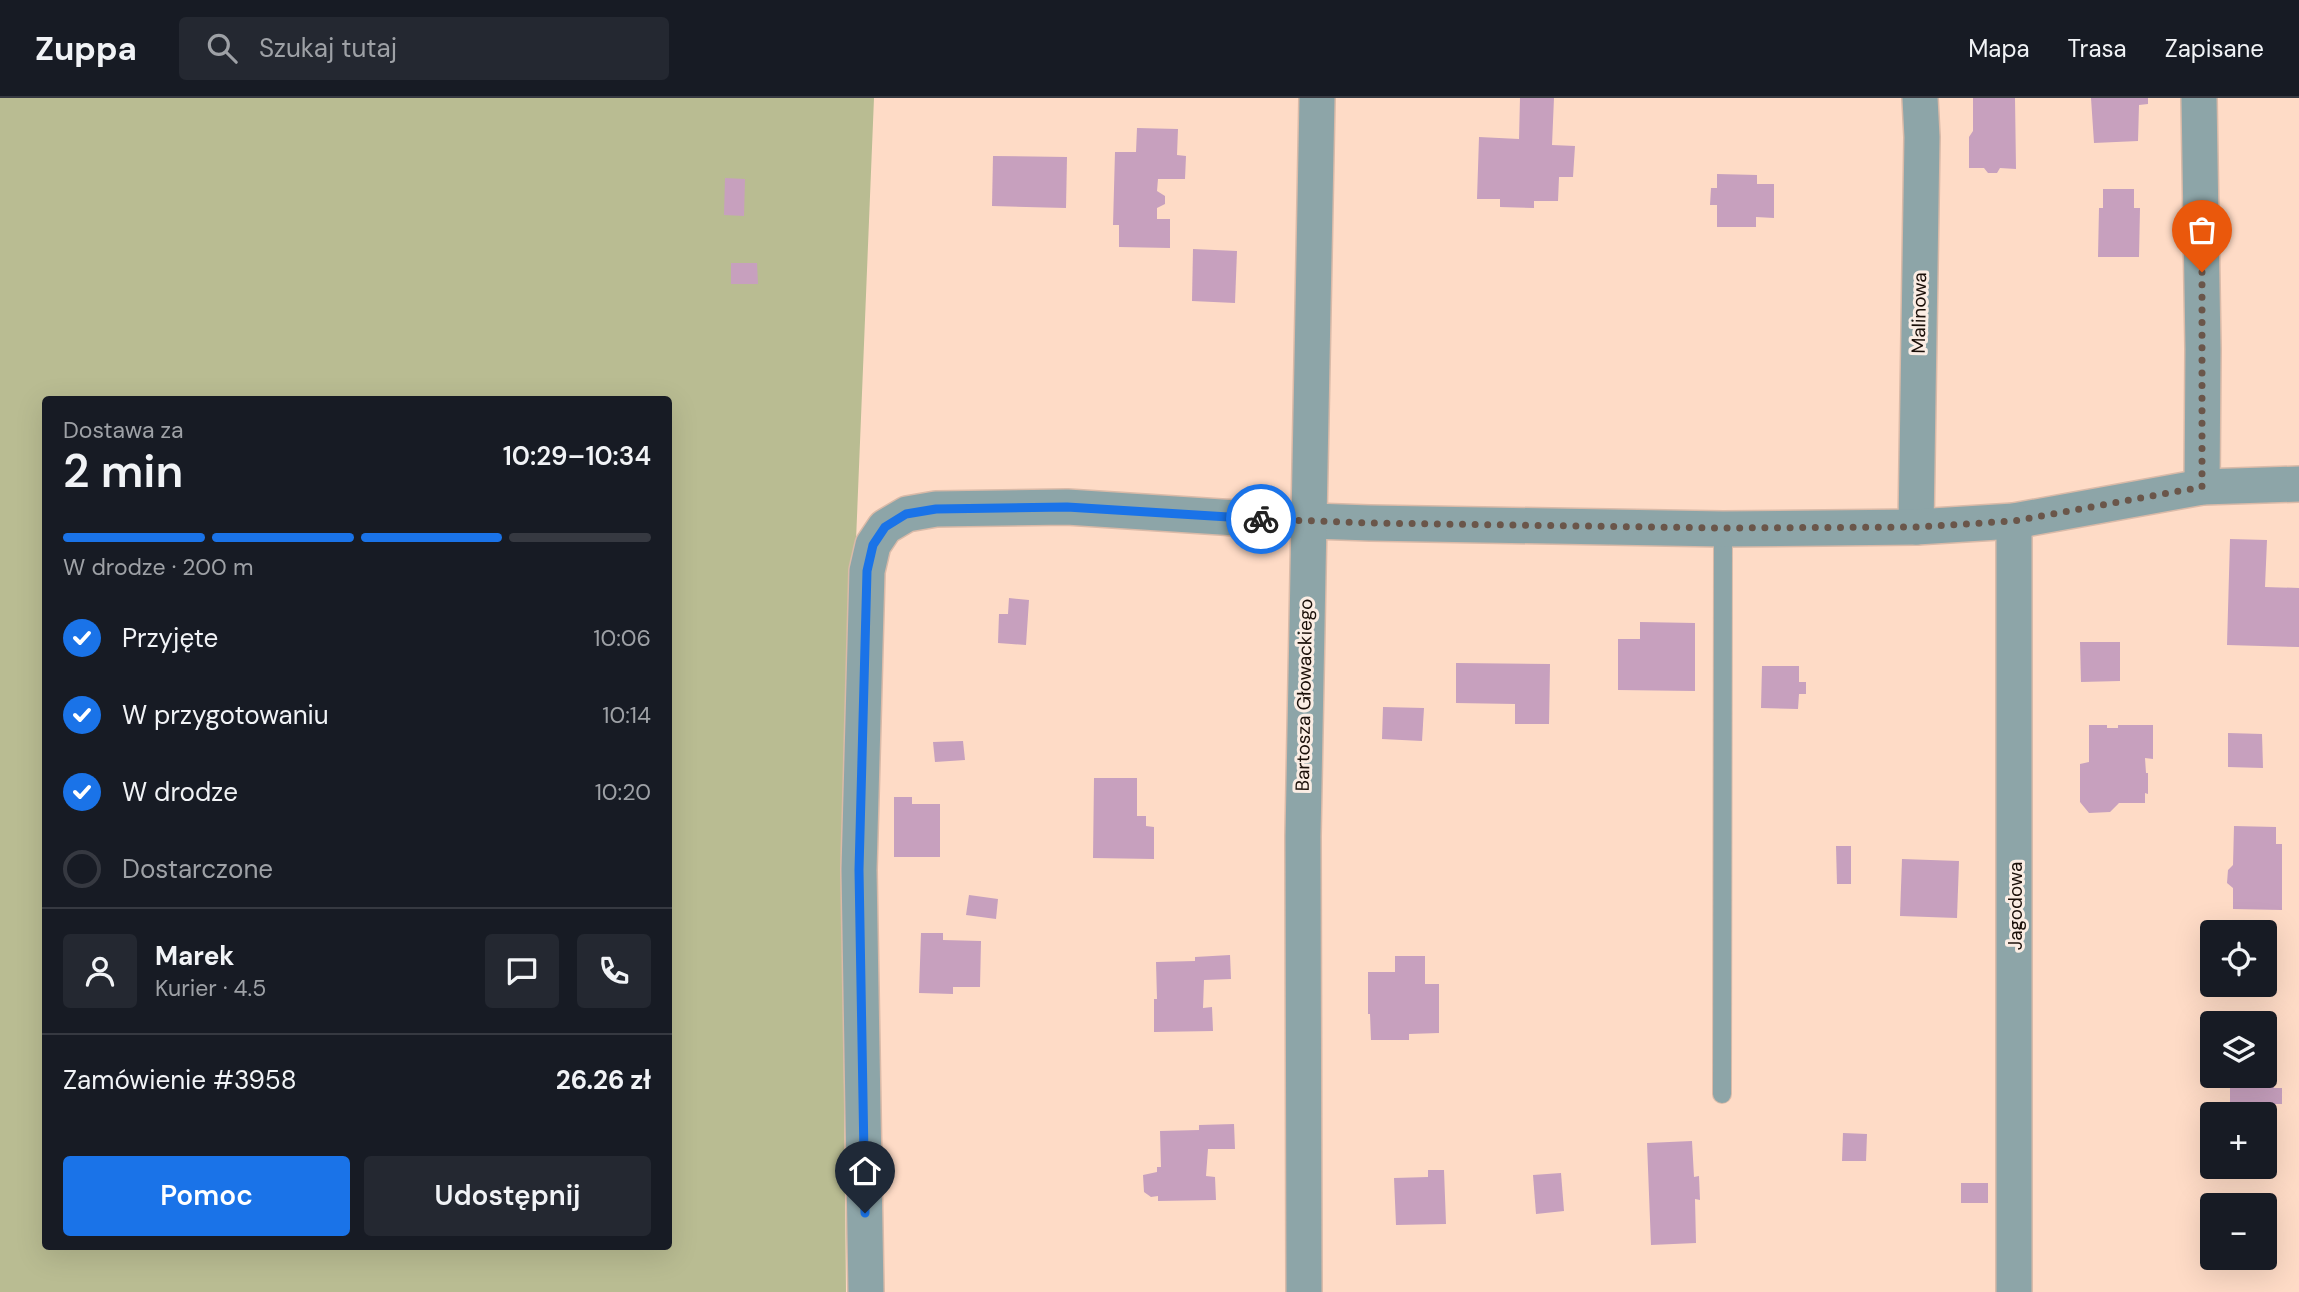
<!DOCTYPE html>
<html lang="pl">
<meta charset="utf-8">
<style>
:root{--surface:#171b24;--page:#242831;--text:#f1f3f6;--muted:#9ea1a6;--line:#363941;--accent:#1a73e8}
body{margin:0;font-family:"DM Sans",sans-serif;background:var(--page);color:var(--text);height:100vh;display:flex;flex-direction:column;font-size:26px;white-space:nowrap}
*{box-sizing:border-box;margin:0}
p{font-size:23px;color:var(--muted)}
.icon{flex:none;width:38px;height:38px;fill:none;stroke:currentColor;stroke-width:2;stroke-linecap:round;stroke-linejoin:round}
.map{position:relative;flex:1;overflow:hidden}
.sheet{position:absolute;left:42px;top:298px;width:630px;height:854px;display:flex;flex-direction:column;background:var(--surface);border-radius:7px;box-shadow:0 7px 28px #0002}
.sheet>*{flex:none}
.fabs{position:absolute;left:2200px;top:822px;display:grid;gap:14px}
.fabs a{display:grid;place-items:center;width:77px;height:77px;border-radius:7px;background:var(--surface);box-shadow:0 7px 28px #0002;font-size:35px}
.pin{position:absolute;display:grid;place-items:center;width:60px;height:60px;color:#fff;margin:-72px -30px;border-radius:50% 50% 50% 0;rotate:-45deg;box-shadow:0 0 7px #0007}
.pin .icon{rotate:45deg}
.courier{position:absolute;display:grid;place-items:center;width:70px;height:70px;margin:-35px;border:5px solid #1a73e8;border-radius:50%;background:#fff;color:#222;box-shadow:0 2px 9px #0007}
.summary em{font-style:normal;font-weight:600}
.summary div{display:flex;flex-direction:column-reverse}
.summary{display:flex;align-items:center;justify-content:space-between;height:119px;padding:0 21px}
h1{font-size:46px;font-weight:600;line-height:52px}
.bar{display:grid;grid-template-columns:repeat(4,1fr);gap:10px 7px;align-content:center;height:84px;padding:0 21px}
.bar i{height:9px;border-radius:5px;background:var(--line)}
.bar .selected{background:var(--accent)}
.bar p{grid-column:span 4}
.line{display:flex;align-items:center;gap:18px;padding:0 21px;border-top:2px solid var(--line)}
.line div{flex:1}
.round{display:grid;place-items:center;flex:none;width:74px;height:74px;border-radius:7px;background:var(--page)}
ol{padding:0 21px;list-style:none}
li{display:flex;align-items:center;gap:21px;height:77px}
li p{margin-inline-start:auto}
li .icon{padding:7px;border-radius:50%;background:var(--accent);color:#fff;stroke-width:4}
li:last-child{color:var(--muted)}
li i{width:38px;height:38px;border:4px solid var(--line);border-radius:50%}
.action{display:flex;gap:14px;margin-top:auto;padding:14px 21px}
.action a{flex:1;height:80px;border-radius:7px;background:var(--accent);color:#fff;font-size:28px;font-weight:600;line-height:80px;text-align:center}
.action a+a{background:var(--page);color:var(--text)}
header{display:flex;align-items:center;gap:42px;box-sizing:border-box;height:98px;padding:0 35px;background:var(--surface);border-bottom:2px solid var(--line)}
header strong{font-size:33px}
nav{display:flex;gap:38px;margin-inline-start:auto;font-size:24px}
.search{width:490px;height:63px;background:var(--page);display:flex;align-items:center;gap:18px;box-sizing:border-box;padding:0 24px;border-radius:7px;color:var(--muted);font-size:26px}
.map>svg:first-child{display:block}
.green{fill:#b9bc92;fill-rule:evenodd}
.building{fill:#c7a0be}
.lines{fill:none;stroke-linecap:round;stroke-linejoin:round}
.lane-casing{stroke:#dabaa8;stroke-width:20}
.street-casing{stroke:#dabaa8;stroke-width:38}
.lane{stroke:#8da5a8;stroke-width:18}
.street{stroke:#8da5a8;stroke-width:35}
.done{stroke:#6a564a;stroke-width:7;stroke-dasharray:0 12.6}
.route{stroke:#1a73e8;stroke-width:9}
.labels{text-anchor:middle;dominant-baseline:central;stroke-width:6;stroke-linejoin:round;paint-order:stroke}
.street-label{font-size:19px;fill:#1a0f08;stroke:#fbede4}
</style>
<header>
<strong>Zuppa</strong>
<div class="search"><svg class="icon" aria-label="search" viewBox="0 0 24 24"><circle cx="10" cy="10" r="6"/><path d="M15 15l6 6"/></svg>Szukaj tutaj</div>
<nav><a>Mapa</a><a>Trasa</a><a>Zapisane</a></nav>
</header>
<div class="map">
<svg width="2299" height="1194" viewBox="0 0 2299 1194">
<rect width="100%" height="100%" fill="#fedbc6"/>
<path class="green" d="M0,0h874l-32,787 4,407h-846zM46,301h622v847h-622z"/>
<g class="building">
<path d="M1520,0h34l-2,47 23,1 -2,31h-14l-1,24h-24v7l-34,-1v-8h-23l2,-62 40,2z"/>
<path d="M1973,0h42l1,71 -16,-1 -3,5h-9l-4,-5h-15v-31l4,-6z"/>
<path d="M2091,0h57v6l-9,1 -1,36 -44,2z"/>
<path d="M1137,30l41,1 -1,26 9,1 -1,23h-27l-1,12 8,5v8l-8,4v11h13v29l-51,-1v-22h-6l2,-73h21z"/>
<path d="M993,58l74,1 -1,51 -74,-2z"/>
<path d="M1717,76l40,1v9h17v34l-18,-1v10h-39v-22h-7l1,-17h6z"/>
<path d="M725,80l20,1 -1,37 -20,-1z"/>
<path d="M2103,91h31v19h6l-1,49h-41l1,-49h4z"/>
<path d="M1193,151l44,2 -2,52 -43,-2z"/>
<path d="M731,165h26l1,21h-27z"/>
<path d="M2230,441l37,1 -2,47 34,1v59l-72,-2z"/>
<path d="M1009,500l20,2 -3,45 -28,-2 1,-29h9z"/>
<path d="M1640,524l55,1v68l-77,-1v-51h22z"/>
<path d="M2080,544h40v39l-39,1z"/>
<path d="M1456,565l94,1 -1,60h-34v-20l-59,-1z"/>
<path d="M1762,568h37v16h7v12h-7l-1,15 -37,-1z"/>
<path d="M1383,609l41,1 -2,33 -40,-2z"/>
<path d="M2089,627h18v3h11v-3h35v34l-8,-1 1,15h2v21l-3,-1v10h-26l-9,9 -21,1 -9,-11v-38l9,-2z"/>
<path d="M2228,635l34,1 1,34 -35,-1z"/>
<path d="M963,643l2,19 -30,2 -2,-20z"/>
<path d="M1094,680h43v38h9v10l8,1v32l-61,-1z"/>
<path d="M894,699h18v7h28v53h-46z"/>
<path d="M2234,728l42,1v17h6v66l-49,-1v-21l-6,-5 1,-13 5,-5z"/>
<path d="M1836,748h15v38h-14z"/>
<path d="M1902,761l57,2 -2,57 -57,-2z"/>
<path d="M969,797l29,4 -2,20 -30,-4z"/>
<path d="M921,835h22v7l38,1 -1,46h-27v7l-34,-1z"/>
<path d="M1230,857l1,24 -27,1 -1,28 9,-1 1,24 -59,1v-33h3l-1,-37 39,-1v-4z"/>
<path d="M1395,858h30v28h14v49l-30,1v6h-38l-1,-26h-2v-42h27z"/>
<path d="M2264,971h10v19h8v16h-8v26h-10v-15h-34v-39h34z"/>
<path d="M1234,1026l1,25h-27l-2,27 9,1 1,23 -58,1v-5l-7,1 -7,-5 -1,-17 14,-3v-5h4l-1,-36 39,-1v-5z"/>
<path d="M1843,1035l24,1 -1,27h-24z"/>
<path d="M1692,1043l2,36 5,-1 1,24 -5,-1 1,44 -45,2 -4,-102z"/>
<path d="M1428,1072h16l2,54 -50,1 -2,-47 34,-1z"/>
<path d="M1561,1075l3,38 -28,3 -3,-39z"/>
<rect x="1961" y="1085" width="27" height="20"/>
</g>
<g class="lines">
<defs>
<path id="lane" d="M1722,996l1,-565"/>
<g id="street">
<path d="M2199,0l4,251 -1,138"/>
<path d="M1916,429l6,-390 -2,-39"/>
<path d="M866,1194l-7,-422 8,-299 6,-26 12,-18 22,-13 29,-5 131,-2 185,12 118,4 353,6 193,-2 98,-6 188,-34 97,-3"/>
<path d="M1304,1194l-1,-456 14,-738"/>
<path d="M2014,1194v-771"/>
</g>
</defs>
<use href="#lane" class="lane-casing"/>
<use href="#street" class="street-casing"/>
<use href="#lane" class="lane"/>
<use href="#street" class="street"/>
</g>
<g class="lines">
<path class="done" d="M1261,421l109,4 353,5 193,-1 98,-6 188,-34v-215"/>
<path class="route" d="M865,1115l-6,-343 8,-299 6,-26 12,-18 21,-13 30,-5 131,-2 194,12"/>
</g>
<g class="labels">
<g class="street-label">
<text transform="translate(1919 215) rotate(-89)">Malinowa</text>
<text transform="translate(1304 597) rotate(-89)">Bartosza Głowackiego</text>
<text transform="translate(2015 808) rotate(-90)">Jagodowa</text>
</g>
</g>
</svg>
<div class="fabs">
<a><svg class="icon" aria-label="locate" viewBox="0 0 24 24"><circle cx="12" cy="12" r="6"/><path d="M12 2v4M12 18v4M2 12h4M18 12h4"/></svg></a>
<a><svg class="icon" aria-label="layers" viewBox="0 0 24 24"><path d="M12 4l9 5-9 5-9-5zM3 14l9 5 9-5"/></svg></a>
<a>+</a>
<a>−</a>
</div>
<div class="pin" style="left:2202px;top:174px;background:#ea580c"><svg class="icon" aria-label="bag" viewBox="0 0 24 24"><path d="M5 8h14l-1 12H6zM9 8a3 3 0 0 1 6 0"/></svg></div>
<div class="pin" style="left:865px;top:1115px;background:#1f2937"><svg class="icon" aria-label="home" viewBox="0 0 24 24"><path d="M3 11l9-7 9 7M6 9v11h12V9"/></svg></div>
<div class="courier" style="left:1261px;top:421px"><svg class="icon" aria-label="bike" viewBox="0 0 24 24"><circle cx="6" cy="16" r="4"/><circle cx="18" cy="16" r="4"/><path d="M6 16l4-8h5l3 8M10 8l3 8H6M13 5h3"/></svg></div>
<section class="sheet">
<div class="summary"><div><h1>2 min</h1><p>Dostawa za</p></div><em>10:29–10:34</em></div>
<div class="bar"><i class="selected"></i><i class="selected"></i><i class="selected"></i><i></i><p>W drodze · 200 m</p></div>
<ol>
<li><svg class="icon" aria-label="check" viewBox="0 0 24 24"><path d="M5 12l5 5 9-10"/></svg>Przyjęte<p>10:06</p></li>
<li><svg class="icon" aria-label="check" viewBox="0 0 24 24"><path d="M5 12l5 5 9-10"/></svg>W przygotowaniu<p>10:14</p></li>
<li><svg class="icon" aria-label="check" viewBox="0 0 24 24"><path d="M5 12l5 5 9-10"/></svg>W drodze<p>10:20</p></li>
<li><i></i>Dostarczone</li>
</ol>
<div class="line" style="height:126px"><a class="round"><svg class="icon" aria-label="person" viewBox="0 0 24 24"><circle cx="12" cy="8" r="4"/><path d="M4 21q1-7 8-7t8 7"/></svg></a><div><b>Marek</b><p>Kurier · 4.5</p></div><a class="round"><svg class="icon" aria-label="chat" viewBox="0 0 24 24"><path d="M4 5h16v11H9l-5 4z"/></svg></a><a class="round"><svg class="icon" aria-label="phone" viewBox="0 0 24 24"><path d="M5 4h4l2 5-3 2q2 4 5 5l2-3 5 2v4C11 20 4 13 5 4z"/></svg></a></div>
<div class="line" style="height:91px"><div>Zamówienie #3958</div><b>26.26 zł</b></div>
<div class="action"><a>Pomoc</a><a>Udostępnij</a></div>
</section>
</div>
